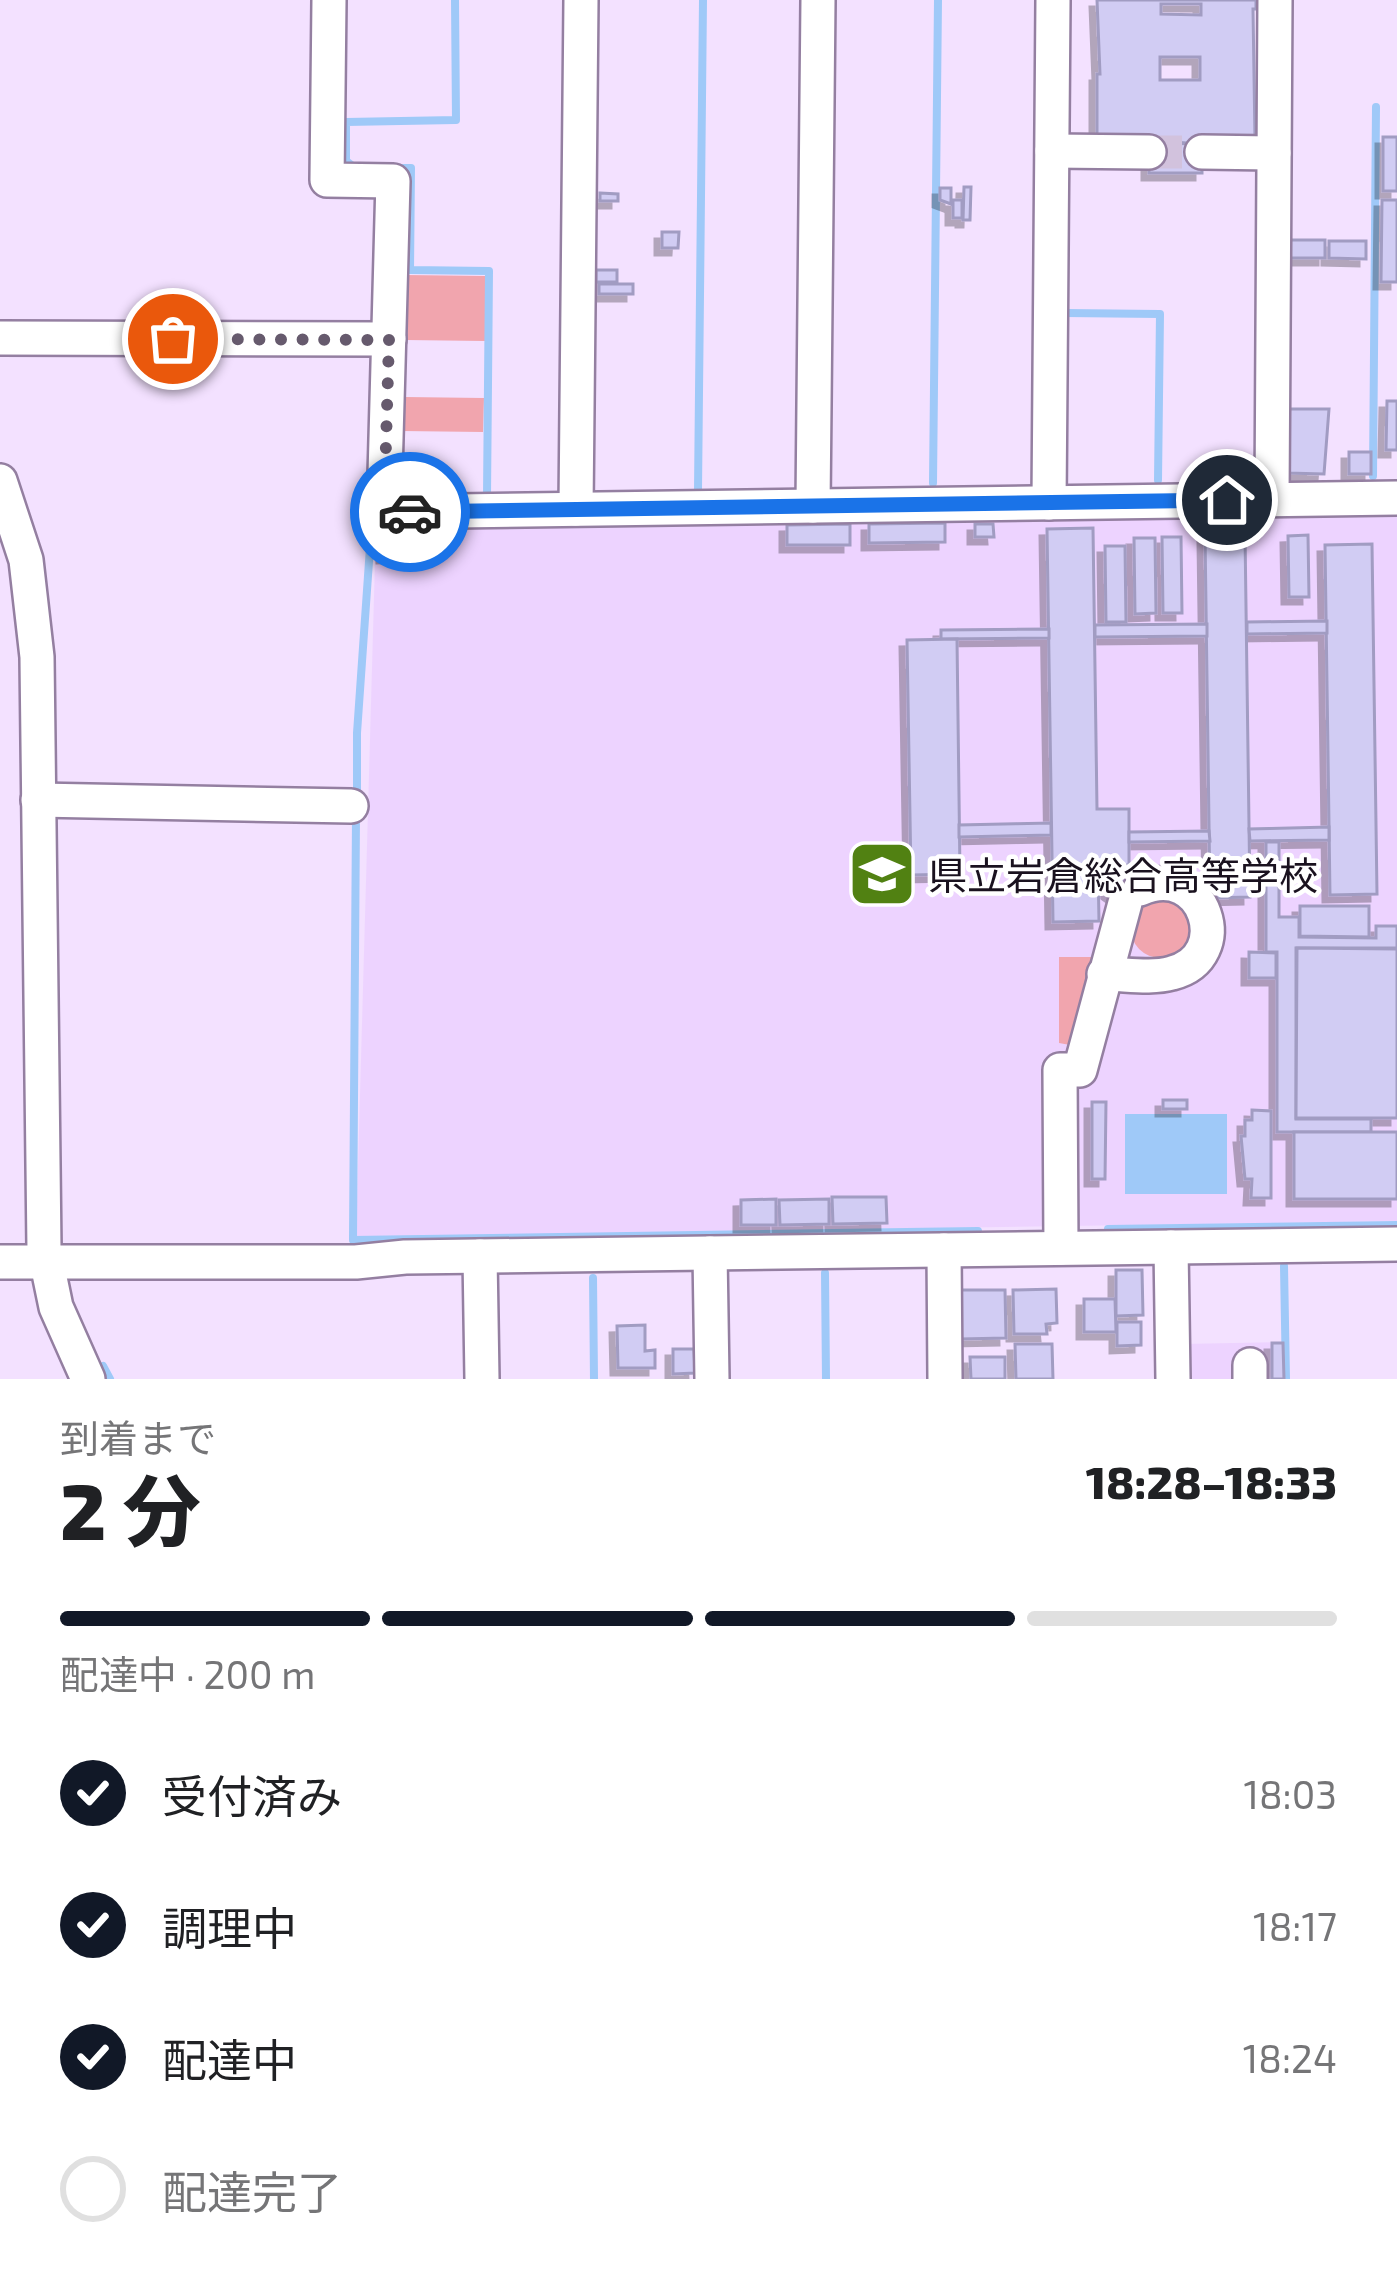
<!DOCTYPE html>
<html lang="ja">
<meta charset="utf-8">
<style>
:root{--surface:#fff;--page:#f2f2f2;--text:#202124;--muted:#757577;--line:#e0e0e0;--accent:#111827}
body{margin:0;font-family:"Exo 2","Noto Sans JP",sans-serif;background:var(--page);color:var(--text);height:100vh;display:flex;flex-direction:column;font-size:45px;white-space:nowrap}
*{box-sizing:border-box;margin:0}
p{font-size:39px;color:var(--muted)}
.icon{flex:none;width:66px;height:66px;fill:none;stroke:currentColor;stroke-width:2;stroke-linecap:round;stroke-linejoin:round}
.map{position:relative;height:1379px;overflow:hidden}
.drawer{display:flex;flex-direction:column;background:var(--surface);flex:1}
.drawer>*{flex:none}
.pin{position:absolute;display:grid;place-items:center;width:102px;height:102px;color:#fff;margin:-51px;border:6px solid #fff;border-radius:50%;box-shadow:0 3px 12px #0007}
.courier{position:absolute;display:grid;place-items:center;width:120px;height:120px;margin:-60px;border:9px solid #1a73e8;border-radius:50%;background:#fff;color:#222;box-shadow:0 3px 15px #0007}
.overview em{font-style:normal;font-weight:800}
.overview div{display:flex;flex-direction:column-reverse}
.overview{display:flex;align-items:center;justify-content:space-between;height:204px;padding:0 60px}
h1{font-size:78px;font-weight:800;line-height:90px}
.bar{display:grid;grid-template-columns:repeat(4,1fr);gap:18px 12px;align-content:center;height:144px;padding:0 60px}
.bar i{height:15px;border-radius:9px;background:var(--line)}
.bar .current{background:var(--accent)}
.bar p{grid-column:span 4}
ol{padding:0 60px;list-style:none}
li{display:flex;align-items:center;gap:36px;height:132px}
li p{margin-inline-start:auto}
li .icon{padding:12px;border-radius:50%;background:var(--accent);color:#fff;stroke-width:4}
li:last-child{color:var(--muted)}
li i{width:66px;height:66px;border:6px solid var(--line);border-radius:50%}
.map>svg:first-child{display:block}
.built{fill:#edd3ff}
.green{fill:#f1a5ae}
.water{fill:#9fc9f8}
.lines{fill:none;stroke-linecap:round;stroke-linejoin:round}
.stream{stroke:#9fc9f8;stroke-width:8}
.building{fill:#d1ccf3;stroke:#a19cc2;stroke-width:3;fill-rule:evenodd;filter:url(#shadow)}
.minor-tunnel{stroke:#d2c2dd;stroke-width:33;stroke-dasharray:33 16;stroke-linecap:butt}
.minor-casing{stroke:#947fa1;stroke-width:38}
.minor{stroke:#fff;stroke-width:33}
.done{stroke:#665a6d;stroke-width:12;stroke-dasharray:0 21.6}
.route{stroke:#1a73e8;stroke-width:15}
.labels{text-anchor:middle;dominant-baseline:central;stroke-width:9;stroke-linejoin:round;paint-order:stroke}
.poi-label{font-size:39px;fill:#1a121f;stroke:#fff;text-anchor:start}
</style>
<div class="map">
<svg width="1397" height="1379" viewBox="0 0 1397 1379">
<defs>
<filter id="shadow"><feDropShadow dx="-7" dy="7" stdDeviation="0" flood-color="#0004"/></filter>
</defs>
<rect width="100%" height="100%" fill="#f3e1ff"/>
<g class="built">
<path d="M1397,510v711l-1041,16 20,-711z"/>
<path d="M1284,1342v37h-100l-1,-35z"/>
</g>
<g class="green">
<path d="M405,275l80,1v65l-80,-1z"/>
<path d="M405,397l79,1 -1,34 -82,-1z"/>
<circle cx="1161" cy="927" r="31"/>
<path d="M1059,957h33l-22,88 -11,-2z"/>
</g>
<rect class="water" x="1125" y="1114" width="102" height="80"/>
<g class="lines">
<g class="stream">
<path d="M354,167l-8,-6v-39l110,-2 -1,-120"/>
<path d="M393,168h18l-1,102 79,1 -2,225"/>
<path d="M1065,313l95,1 -2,166"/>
<path d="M1373,476l3,-369"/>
<path d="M933,483l5,-483"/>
<path d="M698,491l5,-491"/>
<path d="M357,801v-68l14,-200"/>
<path d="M356,816l-3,424 625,-9"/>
<path d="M1108,1229l289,-4"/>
<path d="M1284,1266l2,113"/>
<path d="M825,1273l1,106"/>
<path d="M593,1278l1,101"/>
<path d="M103,1366l7,13"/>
</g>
</g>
<g class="building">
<path d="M1097,0h159v9h-3l2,130 -53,5 -105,-7v-63h3zM1161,4h40v11l-40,-1zM1160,57h40v23h-40z"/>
<rect x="1383" y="137" width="14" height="54"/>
<path d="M1149,143l53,1v29h-53z"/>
<path d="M964,187h7l-1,33h-7z"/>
<path d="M940,188h11v16l-11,-4z"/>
<path d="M600,193l18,1v7h-18z"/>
<rect x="953" y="200" width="9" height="18"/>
<path d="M1382,200h15v82h-16z"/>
<path d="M662,232h17l-1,16h-16z"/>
<rect x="1283" y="240" width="42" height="18"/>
<path d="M1329,241h37v18l-37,-1z"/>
<rect x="596" y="270" width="21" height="12"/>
<rect x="599" y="284" width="34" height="10"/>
<path d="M1387,401h10v49h-11z"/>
<path d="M1288,409h41l-5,65 -37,-1z"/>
<rect x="1349" y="452" width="22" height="22"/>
<path d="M945,523v19l-76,1v-19z"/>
<path d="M850,524v21h-63v-20z"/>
<path d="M975,524h18l1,13h-19z"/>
<path d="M1093,528l4,281h32v56h-31l1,56 -46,1 -6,-393z"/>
<path d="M383,532h26v23l-25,1z"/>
<path d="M1205,534h40l5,363 -40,1z"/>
<path d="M1308,535l1,62h-20l-1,-61z"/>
<path d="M1162,537h19l1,76h-19z"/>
<path d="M1134,538h21l1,75 -21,1z"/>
<path d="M1372,544l5,350 -47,1 -5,-350z"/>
<path d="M1105,546h20l1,76h-20z"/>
<path d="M1327,621v12l-80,1v-12z"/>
<path d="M1207,624v12l-112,1v-12z"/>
<path d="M1049,629v9l-108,1v-9z"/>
<path d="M957,639l3,235 -49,1 -4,-235z"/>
<path d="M1051,823v12l-92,2v-12z"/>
<path d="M1329,827v13l-79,1 -1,-12z"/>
<path d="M1209,831l1,10 -81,1v-10z"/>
<path d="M1266,842h13v75h20v20l77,1v-12h21v22h-101v171h75v13h-94v-180h-11z"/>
<path d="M1101,866h27l17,35 -9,10 -35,-25z"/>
<path d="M1300,906h69v31l-69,-1z"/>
<path d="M1297,948l100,1v169h-101z"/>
<path d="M1249,952l27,1v25h-27z"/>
<rect x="1163" y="1100" width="24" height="9"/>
<path d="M1092,1102h14l-1,77h-13z"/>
<path d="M1252,1110l19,1v87h-20l1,-19h-7l-4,-43h4v-16h7z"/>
<rect x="1294" y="1132" width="103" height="67"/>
<path d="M832,1197h54l1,26 -54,1z"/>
<path d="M776,1199v26h-35v-25z"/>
<path d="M829,1199v25l-49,1 -1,-25z"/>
<path d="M1116,1270h26l1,45 -27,1z"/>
<path d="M1056,1289l1,34 -11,1 1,10h-33l-1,-44z"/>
<path d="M959,1290h46l1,48 -46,1z"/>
<path d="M1084,1299h31l1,33h-32z"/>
<path d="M1117,1322h24v23l-24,1z"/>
<path d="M645,1325v26l10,-1v18h-37l-1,-42z"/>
<path d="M1272,1343h11l1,36h-12z"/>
<path d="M1015,1344h37l1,35h-37z"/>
<path d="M673,1349h21l1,24 -22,1z"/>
<path d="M970,1357h35v22h-34z"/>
</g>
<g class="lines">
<path class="minor-tunnel" d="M1149,152h53"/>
<defs>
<g id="minor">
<path d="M329,0l-2,180 66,1 -9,331 1013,-14"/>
<path d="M1052,151l97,1"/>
<path d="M1202,152l72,1"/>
<path d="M0,338l389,1"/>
<path d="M0,481l26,79 11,97 7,592 12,58 32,72"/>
<path d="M1272,499l3,-499"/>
<path d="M1049,503l4,-503"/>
<path d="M813,506l5,-506"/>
<path d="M576,509l5,-509"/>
<path d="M38,800l313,6"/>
<path d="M1104,974c21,0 47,5 68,-1 64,-16 33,-113 -32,-84"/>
<path d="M1171,1247l2,132"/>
<path d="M1061,1248l-1,-178h20l45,-167"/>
<path d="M944,1250l1,129"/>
<path d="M710,1253l2,126"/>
<path d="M480,1256l2,123"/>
<path d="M0,1262h356l49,-5 992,-13"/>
<path d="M1250,1365v14"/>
</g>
</defs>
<use href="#minor" class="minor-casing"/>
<use href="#minor" class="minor"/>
</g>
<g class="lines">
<path class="done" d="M173,339l216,1 -5,172h26"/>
<path class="route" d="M410,512l817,-12"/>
</g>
<defs>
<symbol id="school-square" viewBox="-11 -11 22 22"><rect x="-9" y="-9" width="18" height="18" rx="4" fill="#518112" stroke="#fff"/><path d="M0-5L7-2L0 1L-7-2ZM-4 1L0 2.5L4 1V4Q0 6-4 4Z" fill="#fff"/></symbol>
</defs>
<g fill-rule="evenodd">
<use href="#school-square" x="844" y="836" width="76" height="76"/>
</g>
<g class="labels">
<g class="poi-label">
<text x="928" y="874">県立岩倉総合高等学校</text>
</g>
</g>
</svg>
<div class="pin" style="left:173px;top:339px;background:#ea580c"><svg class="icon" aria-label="bag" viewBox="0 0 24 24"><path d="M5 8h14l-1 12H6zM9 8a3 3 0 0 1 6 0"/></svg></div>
<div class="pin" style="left:1227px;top:500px;background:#1f2937"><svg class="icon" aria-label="home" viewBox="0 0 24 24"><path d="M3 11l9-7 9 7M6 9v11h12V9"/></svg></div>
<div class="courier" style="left:410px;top:512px"><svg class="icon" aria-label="car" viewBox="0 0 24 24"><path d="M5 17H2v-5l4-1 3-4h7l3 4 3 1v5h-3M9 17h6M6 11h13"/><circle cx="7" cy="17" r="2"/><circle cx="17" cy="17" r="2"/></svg></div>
</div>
<section class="drawer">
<div class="overview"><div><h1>2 分</h1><p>到着まで</p></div><em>18:28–18:33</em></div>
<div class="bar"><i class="current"></i><i class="current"></i><i class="current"></i><i></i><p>配達中 · 200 m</p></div>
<ol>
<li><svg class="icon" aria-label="check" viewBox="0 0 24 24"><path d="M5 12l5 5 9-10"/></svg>受付済み<p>18:03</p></li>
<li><svg class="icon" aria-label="check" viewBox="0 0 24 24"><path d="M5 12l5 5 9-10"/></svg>調理中<p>18:17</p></li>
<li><svg class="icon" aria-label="check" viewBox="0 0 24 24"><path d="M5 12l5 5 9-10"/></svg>配達中<p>18:24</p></li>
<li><i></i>配達完了</li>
</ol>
</section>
